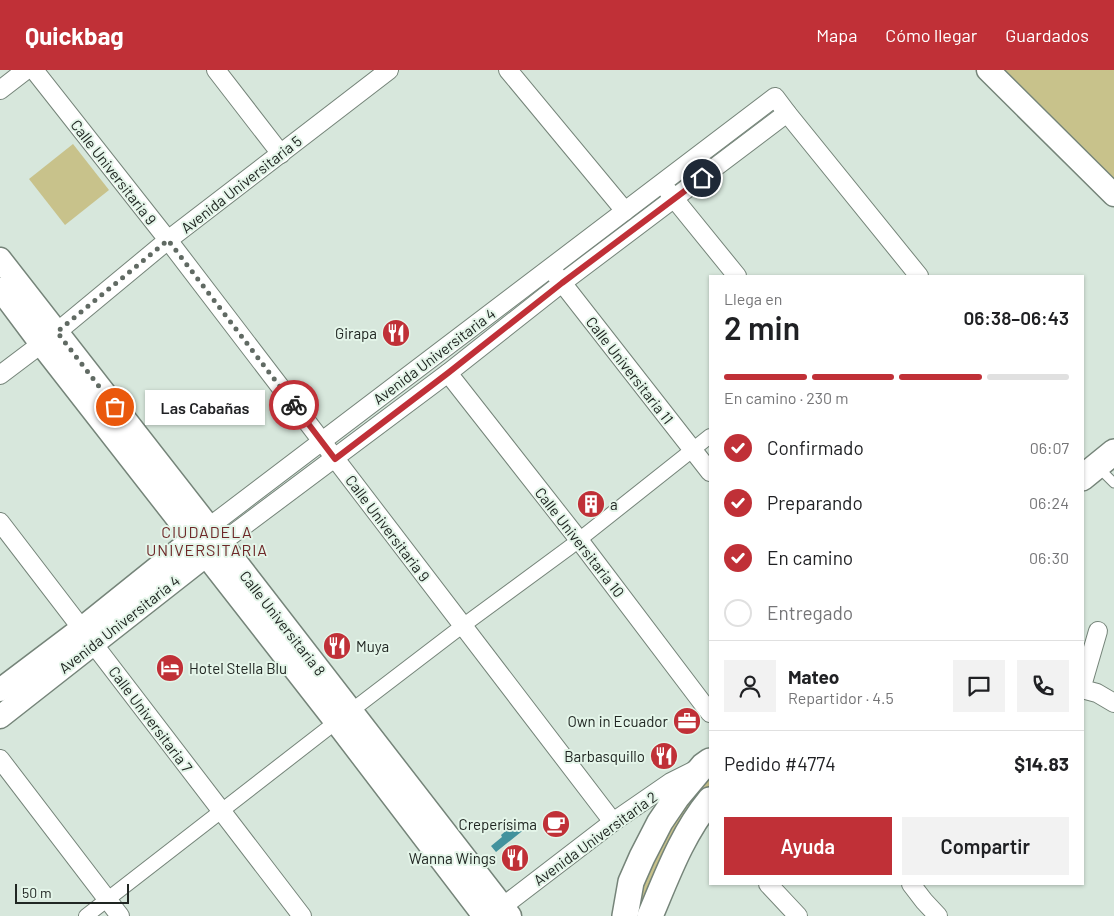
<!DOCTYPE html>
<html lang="es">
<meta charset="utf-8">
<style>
:root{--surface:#fff;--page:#f2f2f2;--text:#202124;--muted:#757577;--line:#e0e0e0;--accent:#c03037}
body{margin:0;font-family:Barlow,sans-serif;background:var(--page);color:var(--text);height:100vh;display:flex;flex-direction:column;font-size:19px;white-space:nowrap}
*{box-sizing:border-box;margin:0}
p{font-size:16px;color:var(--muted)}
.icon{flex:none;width:28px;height:28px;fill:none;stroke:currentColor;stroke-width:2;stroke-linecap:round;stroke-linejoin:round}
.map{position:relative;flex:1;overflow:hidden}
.side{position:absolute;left:709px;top:205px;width:375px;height:610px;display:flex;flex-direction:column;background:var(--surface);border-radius:0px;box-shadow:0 1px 4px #0004}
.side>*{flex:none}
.scale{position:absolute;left:15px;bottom:12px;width:114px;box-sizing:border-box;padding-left:5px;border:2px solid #202622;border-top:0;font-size:14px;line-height:18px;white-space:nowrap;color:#202622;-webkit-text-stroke:4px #e4f5e9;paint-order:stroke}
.pin{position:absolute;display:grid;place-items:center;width:42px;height:42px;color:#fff;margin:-21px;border:2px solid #fff;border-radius:50%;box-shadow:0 1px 5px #0007}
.courier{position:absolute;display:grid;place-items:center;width:50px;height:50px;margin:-25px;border:4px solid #c03037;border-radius:50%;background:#fff;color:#222;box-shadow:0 1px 6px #0007}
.bubble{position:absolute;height:35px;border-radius:0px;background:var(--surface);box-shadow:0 1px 4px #0004;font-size:16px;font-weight:600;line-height:35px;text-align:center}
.headline em{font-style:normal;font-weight:600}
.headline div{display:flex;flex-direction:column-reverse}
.headline{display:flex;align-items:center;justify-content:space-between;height:85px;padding:0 15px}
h1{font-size:32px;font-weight:600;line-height:38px}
.bar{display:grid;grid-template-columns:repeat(4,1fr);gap:8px 5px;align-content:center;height:60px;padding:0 15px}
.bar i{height:6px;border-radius:4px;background:var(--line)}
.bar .active{background:var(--accent)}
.bar p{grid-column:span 4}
.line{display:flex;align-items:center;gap:12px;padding:0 15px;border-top:1px solid var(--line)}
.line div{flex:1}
.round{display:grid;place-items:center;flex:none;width:52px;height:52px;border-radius:0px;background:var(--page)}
ol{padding:0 15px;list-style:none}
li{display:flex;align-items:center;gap:15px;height:55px}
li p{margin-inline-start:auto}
li .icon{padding:5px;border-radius:50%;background:var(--accent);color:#fff;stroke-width:4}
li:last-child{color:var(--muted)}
li i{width:28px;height:28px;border:2px solid var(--line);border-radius:50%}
.primary-button{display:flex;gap:10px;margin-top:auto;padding:10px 15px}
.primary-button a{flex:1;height:58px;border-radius:0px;background:var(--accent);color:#fff;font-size:20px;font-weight:600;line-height:58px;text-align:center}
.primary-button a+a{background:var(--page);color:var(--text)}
header{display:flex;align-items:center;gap:30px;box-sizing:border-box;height:70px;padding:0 25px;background:var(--accent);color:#fff}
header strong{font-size:24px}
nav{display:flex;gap:28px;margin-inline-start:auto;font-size:18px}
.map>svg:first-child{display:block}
.green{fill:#c8c28b}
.water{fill:#42929d}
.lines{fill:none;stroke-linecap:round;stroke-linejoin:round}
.service-casing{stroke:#758479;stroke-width:11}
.pedestrian-casing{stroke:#758479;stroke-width:16}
.minor-casing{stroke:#758479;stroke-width:20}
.tertiary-casing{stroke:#758479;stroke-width:25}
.secondary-casing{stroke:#758479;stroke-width:28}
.service{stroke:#fff;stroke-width:9}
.pedestrian{stroke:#fff;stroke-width:14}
.minor{stroke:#fff;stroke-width:18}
.tertiary{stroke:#fff;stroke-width:22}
.secondary{stroke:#fff;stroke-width:25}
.done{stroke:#606a63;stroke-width:5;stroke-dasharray:0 9}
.route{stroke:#c03037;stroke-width:6}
.labels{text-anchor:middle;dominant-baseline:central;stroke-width:4;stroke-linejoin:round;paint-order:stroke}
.street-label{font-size:15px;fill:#202622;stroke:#e4f5e9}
.poi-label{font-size:15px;fill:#202622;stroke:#e4f5e9;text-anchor:end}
.neighbourhood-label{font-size:16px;letter-spacing:1px;fill:#6e2828;stroke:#e4f5e9}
</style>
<header>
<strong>Quickbag</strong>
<nav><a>Mapa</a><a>Cómo llegar</a><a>Guardados</a></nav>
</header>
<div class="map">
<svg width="1114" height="846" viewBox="0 0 1114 846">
<rect width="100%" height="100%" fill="#d7e7dc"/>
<g class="green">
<path d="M1004,0h110v115z"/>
<path d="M73,74l36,46 -44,35 -36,-46z"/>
<path d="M710,705v10c-24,26 -44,58 -57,91 -5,13 -9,27 -14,40h-3l6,-28 6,-17 28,-54z"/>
</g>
<path class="water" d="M519,750l7,8 -30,24 -5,-6 11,-9 -1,-2z"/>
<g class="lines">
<defs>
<path id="service" d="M1097,396l17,17"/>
<g id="pedestrian">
<path d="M351,641l102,-78 117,-86 140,-111"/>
<path d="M86,846l250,-194"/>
</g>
<g id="minor">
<path d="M34,0l134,170 445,582"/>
<path d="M216,0l65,84"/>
<path d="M508,0l117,141"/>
<path d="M0,20l26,-20"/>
<path d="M668,121l69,85"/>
<path d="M556,205l154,197"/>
<path d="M448,303l131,167 131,173"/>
<path d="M0,305l57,-43 111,-92 221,-170"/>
<path d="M0,452l302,394"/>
<path d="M209,457l566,-430 12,16 132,163"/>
<path d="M221,473l227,-170 114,-90 225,-170"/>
<path d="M1082,616l16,-55"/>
<path d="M1082,619l15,4 17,10"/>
<path d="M0,689l120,157"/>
<path d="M768,814l30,32"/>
<path d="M911,814l13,17 14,15"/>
<path d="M493,844l120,-92 58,-40 24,-12"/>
</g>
<g id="tertiary">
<path d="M988,0l126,125"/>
<path d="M0,189l209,268 301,389"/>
<path d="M0,219l41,55 295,378 148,194"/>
<path d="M0,620l82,-62 122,-98"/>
<path d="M0,647l218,-171"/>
</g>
<g id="secondary">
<path d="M1082,408l32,-26"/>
<path d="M625,846l6,-34 11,-25 18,-35 17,-25 26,-31 7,-5"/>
<path d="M650,846c17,-40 32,-82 60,-116"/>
</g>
</defs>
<use href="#service" class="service-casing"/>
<use href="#pedestrian" class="pedestrian-casing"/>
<use href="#minor" class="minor-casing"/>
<use href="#tertiary" class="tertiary-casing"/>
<use href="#secondary" class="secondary-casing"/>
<use href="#service" class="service"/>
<use href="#pedestrian" class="pedestrian"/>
<use href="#minor" class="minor"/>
<use href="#tertiary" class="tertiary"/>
<use href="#secondary" class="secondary"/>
</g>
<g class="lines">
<path class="done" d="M115,337l-58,-75 111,-92 126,165"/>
<path class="route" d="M294,335l41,54 113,-86 114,-90 140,-105"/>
</g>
<defs>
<symbol id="restaurant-disc" viewBox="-11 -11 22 22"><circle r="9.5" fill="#c03037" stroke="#e4f5e9"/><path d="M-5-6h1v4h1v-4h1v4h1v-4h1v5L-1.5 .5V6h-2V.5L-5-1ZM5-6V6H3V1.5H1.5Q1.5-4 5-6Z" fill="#fff"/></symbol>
<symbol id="building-disc" viewBox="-11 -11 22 22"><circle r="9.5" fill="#c03037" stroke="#e4f5e9"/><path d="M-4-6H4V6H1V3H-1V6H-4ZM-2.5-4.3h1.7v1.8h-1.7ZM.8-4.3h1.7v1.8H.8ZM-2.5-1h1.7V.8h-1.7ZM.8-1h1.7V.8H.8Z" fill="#fff"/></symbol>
<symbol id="hotel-disc" viewBox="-11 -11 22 22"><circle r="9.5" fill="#c03037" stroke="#e4f5e9"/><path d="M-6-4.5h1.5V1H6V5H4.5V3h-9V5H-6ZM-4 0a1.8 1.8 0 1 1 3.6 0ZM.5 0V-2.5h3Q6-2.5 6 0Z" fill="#fff"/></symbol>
<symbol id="office-disc" viewBox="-11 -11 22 22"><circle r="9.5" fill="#c03037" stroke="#e4f5e9"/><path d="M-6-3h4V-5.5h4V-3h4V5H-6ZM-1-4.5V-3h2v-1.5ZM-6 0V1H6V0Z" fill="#fff"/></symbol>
<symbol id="cafe-disc" viewBox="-11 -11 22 22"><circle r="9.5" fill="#c03037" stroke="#e4f5e9"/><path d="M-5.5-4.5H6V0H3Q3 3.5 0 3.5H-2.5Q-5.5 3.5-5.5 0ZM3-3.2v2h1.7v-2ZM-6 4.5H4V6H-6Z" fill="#fff"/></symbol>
</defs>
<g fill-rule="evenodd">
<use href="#restaurant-disc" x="380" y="247" width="32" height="32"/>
<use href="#building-disc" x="575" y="418" width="32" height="32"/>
<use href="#restaurant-disc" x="321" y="560" width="32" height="32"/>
<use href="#hotel-disc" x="154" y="582" width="32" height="32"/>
<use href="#office-disc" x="671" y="635" width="32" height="32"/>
<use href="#restaurant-disc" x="648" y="670" width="32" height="32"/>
<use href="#cafe-disc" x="540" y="738" width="32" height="32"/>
<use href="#restaurant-disc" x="499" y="772" width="32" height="32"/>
</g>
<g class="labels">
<g class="street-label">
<text transform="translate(114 102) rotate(52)">Calle Universitaria 9</text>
<text transform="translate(241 114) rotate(-38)">Avenida Universitaria 5</text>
<text transform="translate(434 286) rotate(-37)">Avenida Universitaria 4</text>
<text transform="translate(630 300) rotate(52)">Calle Universitaria 11</text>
<text transform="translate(388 458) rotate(53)">Calle Universitaria 9</text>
<text transform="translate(580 472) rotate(52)">Calle Universitaria 10</text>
<text transform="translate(283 553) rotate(52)">Calle Universitaria 8</text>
<text transform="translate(119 554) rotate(-38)">Avenida Universitaria 4</text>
<text transform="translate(151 649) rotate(53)">Calle Universitaria 7</text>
<text transform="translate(595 768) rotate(-36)">Avenida Universitaria 2</text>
</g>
<g class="poi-label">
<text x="377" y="263">Girapa</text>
<text x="610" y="434" text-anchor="start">a</text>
<text x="356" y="576" text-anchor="start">Muya</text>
<text x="189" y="598" text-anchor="start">Hotel Stella Blu</text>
<text x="668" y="651">Own in Ecuador</text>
<text x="645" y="686">Barbasquillo</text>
<text x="537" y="754">Creperísima</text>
<text x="496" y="788">Wanna Wings</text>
</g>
<g class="neighbourhood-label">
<text x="207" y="461">CIUDADELA<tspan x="207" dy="18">UNIVERSITARIA</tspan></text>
</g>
</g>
</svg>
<div class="scale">50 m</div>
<div class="pin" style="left:115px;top:337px;background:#ea580c"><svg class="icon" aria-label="bag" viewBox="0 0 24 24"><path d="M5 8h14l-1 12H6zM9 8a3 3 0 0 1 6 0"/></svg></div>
<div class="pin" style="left:702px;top:108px;background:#1f2937"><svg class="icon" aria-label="home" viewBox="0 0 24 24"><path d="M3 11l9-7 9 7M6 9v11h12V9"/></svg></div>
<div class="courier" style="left:294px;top:335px"><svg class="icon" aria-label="bike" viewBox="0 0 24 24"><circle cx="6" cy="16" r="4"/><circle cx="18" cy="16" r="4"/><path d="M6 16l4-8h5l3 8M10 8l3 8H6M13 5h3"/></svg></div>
<div class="bubble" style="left:145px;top:320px;width:120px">Las Cabañas</div>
<section class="side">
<div class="headline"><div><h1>2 min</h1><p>Llega en</p></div><em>06:38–06:43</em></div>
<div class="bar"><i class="active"></i><i class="active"></i><i class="active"></i><i></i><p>En camino · 230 m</p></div>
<ol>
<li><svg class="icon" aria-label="check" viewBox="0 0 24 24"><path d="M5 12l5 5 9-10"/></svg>Confirmado<p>06:07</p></li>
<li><svg class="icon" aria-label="check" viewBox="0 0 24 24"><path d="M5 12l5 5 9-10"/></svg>Preparando<p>06:24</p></li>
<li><svg class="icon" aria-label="check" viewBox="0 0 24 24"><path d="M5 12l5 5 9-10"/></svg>En camino<p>06:30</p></li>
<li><i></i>Entregado</li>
</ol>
<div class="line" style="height:90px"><a class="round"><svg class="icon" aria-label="person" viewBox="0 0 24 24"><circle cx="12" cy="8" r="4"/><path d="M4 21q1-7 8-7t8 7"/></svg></a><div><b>Mateo</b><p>Repartidor · 4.5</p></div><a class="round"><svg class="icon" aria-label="chat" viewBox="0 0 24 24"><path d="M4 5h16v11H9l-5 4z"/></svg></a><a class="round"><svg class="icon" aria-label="phone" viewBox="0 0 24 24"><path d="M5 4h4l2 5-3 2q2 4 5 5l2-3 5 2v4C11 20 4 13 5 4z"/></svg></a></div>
<div class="line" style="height:65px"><div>Pedido #4774</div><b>$14.83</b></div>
<div class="primary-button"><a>Ayuda</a><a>Compartir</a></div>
</section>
</div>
